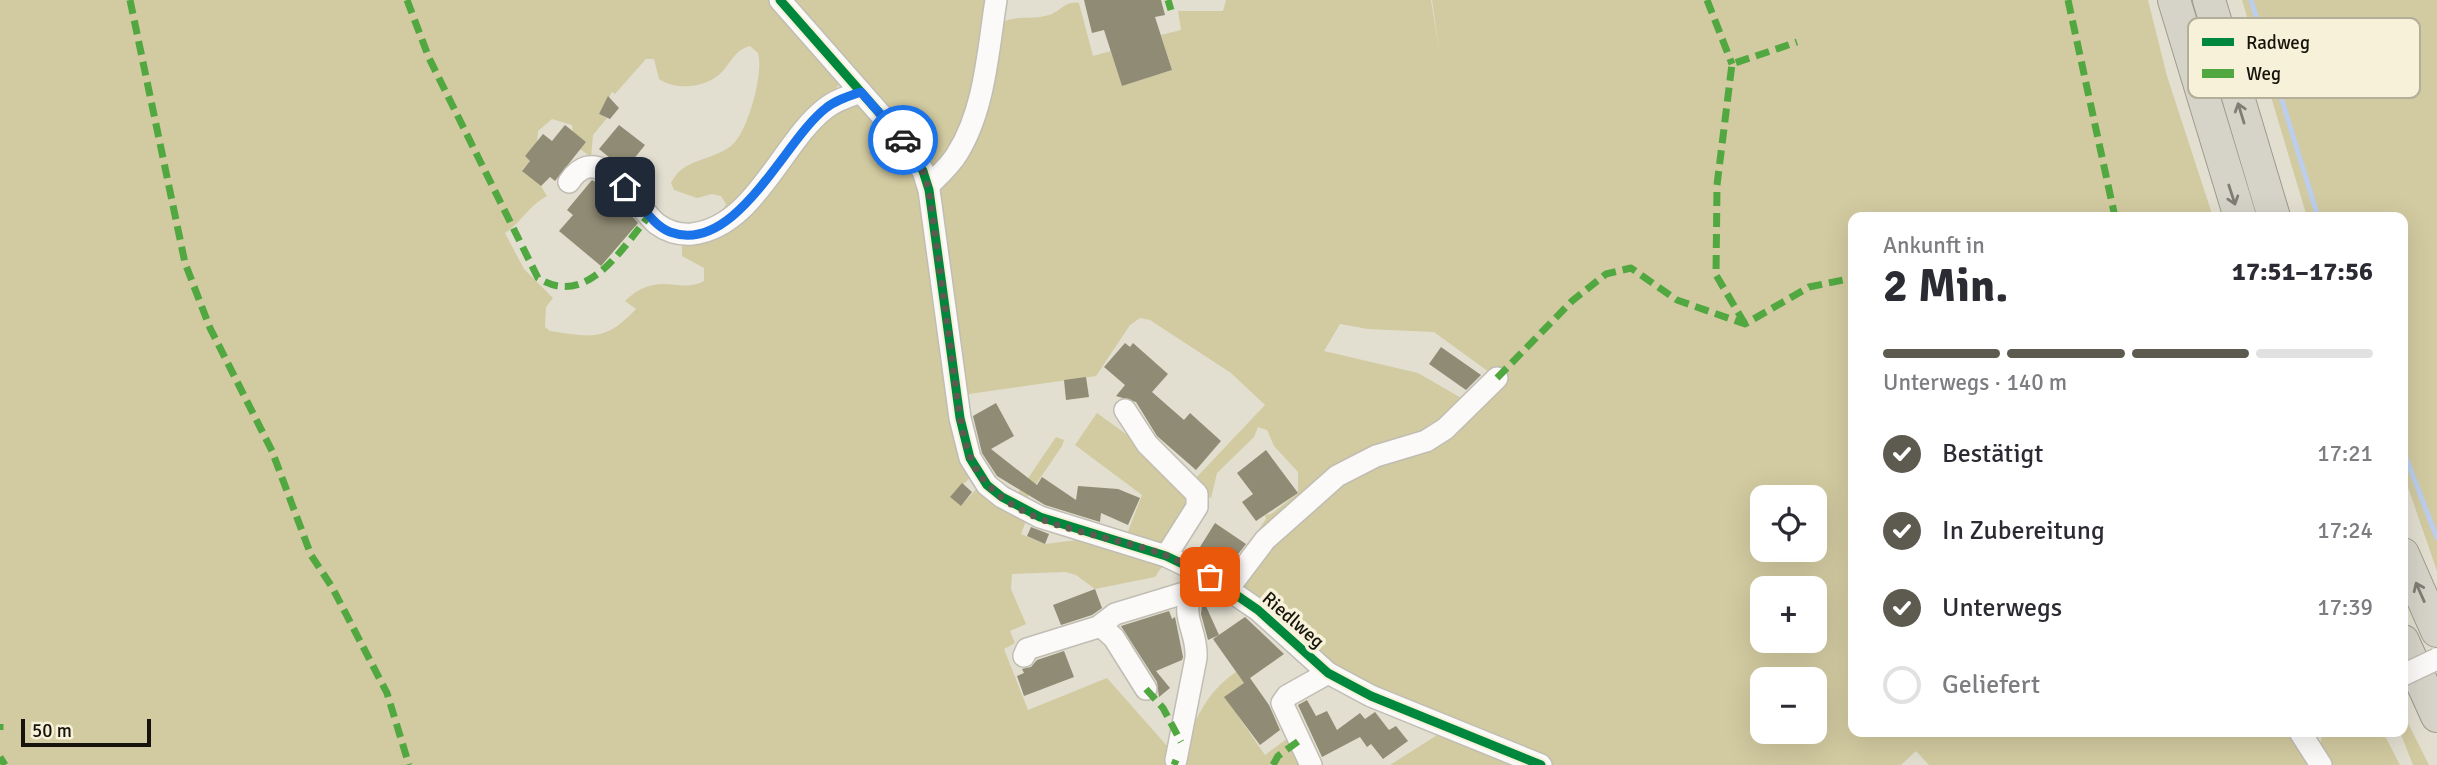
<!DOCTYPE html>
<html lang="de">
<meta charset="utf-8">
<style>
:root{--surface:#fff;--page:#f2f2f3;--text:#2b2b33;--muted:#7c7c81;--line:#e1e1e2;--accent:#5d5a50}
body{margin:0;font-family:Signika,sans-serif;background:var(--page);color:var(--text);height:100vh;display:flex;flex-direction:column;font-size:26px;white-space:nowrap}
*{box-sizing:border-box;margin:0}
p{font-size:23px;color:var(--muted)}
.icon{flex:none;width:38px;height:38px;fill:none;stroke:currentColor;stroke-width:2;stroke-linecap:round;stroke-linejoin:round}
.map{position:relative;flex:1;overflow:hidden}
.sheet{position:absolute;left:1848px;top:212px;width:560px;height:525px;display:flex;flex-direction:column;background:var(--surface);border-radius:14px;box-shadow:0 7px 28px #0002}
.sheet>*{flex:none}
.controls{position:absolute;left:1750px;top:485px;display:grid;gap:14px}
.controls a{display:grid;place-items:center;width:77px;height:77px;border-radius:14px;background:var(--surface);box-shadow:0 7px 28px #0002;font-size:35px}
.scale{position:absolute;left:21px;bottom:18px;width:130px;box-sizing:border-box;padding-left:7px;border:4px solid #15130b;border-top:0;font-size:19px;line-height:24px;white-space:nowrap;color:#15130b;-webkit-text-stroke:5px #f6f1d8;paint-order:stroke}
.pin{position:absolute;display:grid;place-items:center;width:60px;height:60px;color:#fff;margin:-30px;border-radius:14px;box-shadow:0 4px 10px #0006}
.courier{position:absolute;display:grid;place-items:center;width:70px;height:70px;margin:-35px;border:5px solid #1a73e8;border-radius:50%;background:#fff;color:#222;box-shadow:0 2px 9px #0007}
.head em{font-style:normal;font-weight:800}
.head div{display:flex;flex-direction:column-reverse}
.head{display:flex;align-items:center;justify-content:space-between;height:119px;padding:0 35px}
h1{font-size:46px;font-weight:800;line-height:52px}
.bar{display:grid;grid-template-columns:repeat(4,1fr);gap:10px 7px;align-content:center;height:84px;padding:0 35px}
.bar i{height:9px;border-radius:5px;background:var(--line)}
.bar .selected{background:var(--accent)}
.bar p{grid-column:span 4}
ol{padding:0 35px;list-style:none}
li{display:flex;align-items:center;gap:21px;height:77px}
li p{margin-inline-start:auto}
li .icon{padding:7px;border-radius:50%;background:var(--accent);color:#fff;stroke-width:4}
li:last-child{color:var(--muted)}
li i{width:38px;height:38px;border:4px solid var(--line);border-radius:50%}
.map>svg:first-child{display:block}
.green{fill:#d2caa0;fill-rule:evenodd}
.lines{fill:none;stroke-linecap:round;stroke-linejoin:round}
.stream{stroke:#bcceec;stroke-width:5}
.building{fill:#908b74}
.minor-casing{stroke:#c0bdb3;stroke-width:24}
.highway-casing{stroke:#9e9b8b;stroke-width:34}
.minor{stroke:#fbfaf8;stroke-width:21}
.highway{stroke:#d6d4c9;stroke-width:32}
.minor-bridge-casing{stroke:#c0bdb3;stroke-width:24;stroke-linecap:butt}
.minor-bridge{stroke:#fbfaf8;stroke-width:21}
.quiet{stroke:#51a841;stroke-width:7;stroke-dasharray:14 7;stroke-linecap:butt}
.cycleway-casing{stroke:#f6f1d8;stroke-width:13}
.cycleway{stroke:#00873e;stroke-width:9}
.oneway{stroke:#7f7d74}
.done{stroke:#5d5a50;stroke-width:7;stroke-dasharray:0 12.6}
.route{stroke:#1a73e8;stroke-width:9}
.labels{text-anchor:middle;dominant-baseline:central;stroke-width:7;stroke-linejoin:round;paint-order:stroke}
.street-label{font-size:19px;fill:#15130b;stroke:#f6f1d8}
.key{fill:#f6f1d8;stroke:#b2ae9a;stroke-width:2}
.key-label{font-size:19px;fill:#15130b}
</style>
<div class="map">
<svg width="2437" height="765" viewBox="0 0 2437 765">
<rect width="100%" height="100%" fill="#e2dfd1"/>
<g class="green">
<path d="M0,0h774l56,64 9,21 -40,44 -43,55 -37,33 7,-13 -5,-8 -9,-2 -15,4 -23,-8 -3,-7c12,-25 41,-22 60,-37 17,-13 33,-74 27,-93l-8,-7c-15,4 -18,15 -28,26 -16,16 -45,19 -63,7l-5,-20h-8l-31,35 -3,-2 -13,22 8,4 -14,17 -2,22 -11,-8 6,-7 -13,-10 -1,-7 -20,-6 -14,12 -1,11 -12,14 5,5 -8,9 19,16 6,10c-19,10 -25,26 -42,37l19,36 29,29 -7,9 -1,20 5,4c41,6 55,11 86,-22l-11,-8c33,-32 55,-6 79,-20v-13l-22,-12v-16c81,4 134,-175 192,-127 15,13 30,32 39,50 10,21 12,45 16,67 9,51 15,102 22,153 4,32 5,63 22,92l-23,22 11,9 18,-20 26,20 22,12 -6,16 24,10 40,-5 80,23 -10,15 -60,12 -19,-14 -11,-3 -53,2 -1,15 15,35 -16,7 5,12 -11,6 24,61 79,-32 68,77 3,10h-1178z"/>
<path d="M785,0h206l-28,132 -28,35 -8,-3z"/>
<path d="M1226,0h205l9,56 -8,-56h716l19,76 46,141h-360v515h437l21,33h-382l-13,-14 -15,14h-350l-207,-87c-38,-28 -71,-61 -107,-90l37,-51 73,-62 87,-32 32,-24 35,-36 -8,-8 -59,-43 -66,-3 -28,-5 -16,27 94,22 50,29 -28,24 -21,13 -62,19 -20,12 -18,20 -39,28 -27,31 -5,-4 18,-26 -1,-4 6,-1 27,-21v-21l-24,-26 -7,-16 -9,-3 -4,10 -37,36 -6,25 -10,-4 -8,-10 1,-4 71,-75 -34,-32 -81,-53 -10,-2 -10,7 -34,51 -134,19 -27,-189c6,-30 30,-55 41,-83 12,-30 12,-66 21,-97 14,-12 31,-6 48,-10 15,-2 19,-16 34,-13l14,53 18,-5 11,35 50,-16 -11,-35 20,-5 -3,-19h45zM1762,497h53v53h-53zM1762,588h53v52h-53zM1762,679h53v53h-53z"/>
<path d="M2242,0h195v571l-34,-98v-256h-96z"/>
<path d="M1097,413l37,27 58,59 -26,46 -40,-8 16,-42 -67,-50z"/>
<path d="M1056,437l8,3 -2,6 -38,56 -18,-10 -21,-25 10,11 23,15z"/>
<path d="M1236,672l8,11 -19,14 40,58 23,-17 12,27h-121c12,-37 24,-71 57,-93z"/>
<path d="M2403,713l26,52h-16l-13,-33h3z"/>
<path d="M1442,732l86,33h-138z"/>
<path d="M2322,732h61l17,33h-72l-8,-14z"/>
</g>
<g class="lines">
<g class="stream">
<path d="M2251,0l67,217"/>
<path d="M2403,450l34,88"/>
</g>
</g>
<g class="building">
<path d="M1084,0h77l4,15 -10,2 17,53 -50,16 -18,-56 -12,3z"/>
<path d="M608,96l11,12 -9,11 -11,-5z"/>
<path d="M565,125l21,17 -31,39 -5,-4 -9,9 -19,-15 8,-10 -5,-5 18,-22 9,7z"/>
<path d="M619,125l26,20 -20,25 -26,-21z"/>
<path d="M592,180l16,9 30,34 -37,43 -42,-35 14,-16 -6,-5z"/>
<path d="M1125,343l5,4 3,-4 35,31 -16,18 32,28 6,-7 31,28 -25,29 -39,-34 -21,-34 -20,-6 9,-11 -21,-18z"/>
<path d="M1441,347l40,28 -15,15 -37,-26z"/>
<path d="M1086,377l3,20 -23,3 -2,-20z"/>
<path d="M996,403l18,33 -23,13 46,36 5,-8 34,23 2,-14 40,3 22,9 -12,27 -27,-12 -1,9 -55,-17 -48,-29 -15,-23 -9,-37z"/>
<path d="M1266,450l32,43 -42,28 -14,-19 11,-8 -16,-21z"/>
<path d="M962,483l10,9 -11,14 -11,-9z"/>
<path d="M1215,523l31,21 -17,22 -29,-19z"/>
<path d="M1031,527l18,7 -4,10 -18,-8z"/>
<path d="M1095,589l7,19 -10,7 -31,10 -8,-20z"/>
<path d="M1205,604l14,31 -11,5 -7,-26 1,-8z"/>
<path d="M1169,611l3,8 3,-2 8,40 -1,3 -26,11 14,17 -11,9 -2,-15 -36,-56z"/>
<path d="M1245,617l39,37 -34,24 19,27 11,25 -20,15 -36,-48 20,-14 -31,-44z"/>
<path d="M1064,651l10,26 -50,19 -7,-20 7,-3 -2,-4 9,-2 6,-7z"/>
<path d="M1307,700l9,16 11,-5 10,19 23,-17 5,6 10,-7 14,18 7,-4 12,15 -25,18 -12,-15 -4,3 -7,-10 -38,20 -24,-52z"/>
</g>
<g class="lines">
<defs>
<g id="minor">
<path d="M780,0l117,133 26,38 6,19 31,228 10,40 17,27 15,12 38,20 126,39 44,21 48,33 70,63 43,23 170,69"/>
<path d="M569,182c30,-46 67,25 88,42 11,8 22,11 35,10 63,-7 90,-93 134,-126 10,-8 23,-12 35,-16"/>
<path d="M928,186c10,-10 22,-20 29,-32 28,-44 31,-104 39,-154"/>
<path d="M1125,410l22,34 50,50v13l-31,49"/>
<path d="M1228,589l37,-49 72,-64 39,-20 50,-15 19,-12 52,-51"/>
<path d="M1101,626l13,12 32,51"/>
<path d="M1024,656l3,-7 71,-22 17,-13 69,-21 26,-16"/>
<path d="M2300,732l21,33"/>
<path d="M1176,760l20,-102c2,-29 -18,-41 -2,-69"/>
<path d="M1311,765l-29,-62 5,-7 41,-23"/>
</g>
<g id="highway">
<path d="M2174,0l66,217"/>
<path d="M2209,0l65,217"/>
<path d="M2403,554l34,77"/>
<path d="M2403,641l34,75"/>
</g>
</defs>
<use href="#minor" class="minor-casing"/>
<use href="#highway" class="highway-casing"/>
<use href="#minor" class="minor"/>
<use href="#highway" class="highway"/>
<defs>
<path id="minor-bridge" d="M2403,675l34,-16"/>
</defs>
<use href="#minor-bridge" class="minor-bridge-casing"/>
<use href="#minor-bridge" class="minor-bridge"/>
<g class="quiet">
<path d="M130,0l55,263 25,65 62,123 39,104 21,32 55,106 22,72"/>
<path d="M407,0l22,58 109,220c49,31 84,-30 111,-62"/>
<path d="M1168,0l3,10"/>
<path d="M1707,0l25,64"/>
<path d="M2068,0l47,217"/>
<path d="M1745,324l-29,-49 1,-90 15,-121 65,-22"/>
<path d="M1497,378l75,-77 34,-27 25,-6 46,32 68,24 64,-37 44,-9"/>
<path d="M1146,689l17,19 18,34"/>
<path d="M0,724v6"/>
<path d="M0,757l5,8"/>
<path d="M1174,765l2,-5"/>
<path d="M1273,765l5,-9 22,-16"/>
</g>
<defs>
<path id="cycleway" d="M780,0l117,133 26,38 6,19 31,228 10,40 17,27 15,12 38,20 126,39 44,21 48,33 70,63 43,23 170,69"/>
</defs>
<use href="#cycleway" class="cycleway-casing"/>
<use href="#cycleway" class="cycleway"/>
</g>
<defs><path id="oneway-shaft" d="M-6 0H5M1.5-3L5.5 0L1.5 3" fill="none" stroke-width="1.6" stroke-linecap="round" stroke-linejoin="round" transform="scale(1.75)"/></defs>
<g class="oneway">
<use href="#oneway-shaft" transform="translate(2241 113) rotate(-107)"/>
<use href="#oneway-shaft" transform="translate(2232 195) rotate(72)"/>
<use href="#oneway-shaft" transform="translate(2420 592) rotate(-114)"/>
</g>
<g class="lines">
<path class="done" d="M903,140l20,31 6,19 31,228c5,25 10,49 29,68 45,46 121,47 178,70 15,6 29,14 43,21"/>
<path class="route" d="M625,187c16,14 25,37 45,45 66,24 115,-93 156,-124 10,-8 23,-12 35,-16l42,48"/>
</g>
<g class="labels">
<g class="street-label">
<text transform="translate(1293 620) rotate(41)">Riedlweg</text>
</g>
</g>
<rect x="2188" y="18" width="232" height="80" rx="10" class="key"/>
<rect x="2202" y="38" width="32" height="8" fill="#00873e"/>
<rect x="2202" y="69" width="32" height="9" fill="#51a841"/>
<g class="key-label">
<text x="2246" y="49">Radweg</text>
<text x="2246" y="80">Weg</text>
</g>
</svg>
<div class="controls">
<a><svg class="icon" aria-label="locate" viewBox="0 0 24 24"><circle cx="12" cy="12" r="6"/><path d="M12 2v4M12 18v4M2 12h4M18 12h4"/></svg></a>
<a>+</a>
<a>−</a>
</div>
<div class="scale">50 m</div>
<div class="pin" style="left:1210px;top:577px;background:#ea580c"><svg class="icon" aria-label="bag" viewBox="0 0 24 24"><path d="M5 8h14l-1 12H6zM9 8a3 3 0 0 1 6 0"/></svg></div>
<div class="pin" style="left:625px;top:187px;background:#1f2937"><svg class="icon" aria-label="home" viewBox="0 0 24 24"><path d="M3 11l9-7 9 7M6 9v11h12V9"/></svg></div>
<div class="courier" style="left:903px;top:140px"><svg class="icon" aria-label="car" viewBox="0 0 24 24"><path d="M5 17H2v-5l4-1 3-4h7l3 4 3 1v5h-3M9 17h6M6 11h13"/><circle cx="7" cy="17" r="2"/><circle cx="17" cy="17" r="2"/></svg></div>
<section class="sheet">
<div class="head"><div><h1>2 Min.</h1><p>Ankunft in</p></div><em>17:51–17:56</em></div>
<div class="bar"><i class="selected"></i><i class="selected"></i><i class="selected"></i><i></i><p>Unterwegs · 140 m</p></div>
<ol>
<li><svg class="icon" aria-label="check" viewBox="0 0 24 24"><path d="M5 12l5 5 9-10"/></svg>Bestätigt<p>17:21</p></li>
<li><svg class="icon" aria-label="check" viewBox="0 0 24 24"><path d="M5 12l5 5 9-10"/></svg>In Zubereitung<p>17:24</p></li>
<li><svg class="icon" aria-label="check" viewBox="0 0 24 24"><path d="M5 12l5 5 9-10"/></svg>Unterwegs<p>17:39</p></li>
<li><i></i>Geliefert</li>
</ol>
</section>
</div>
